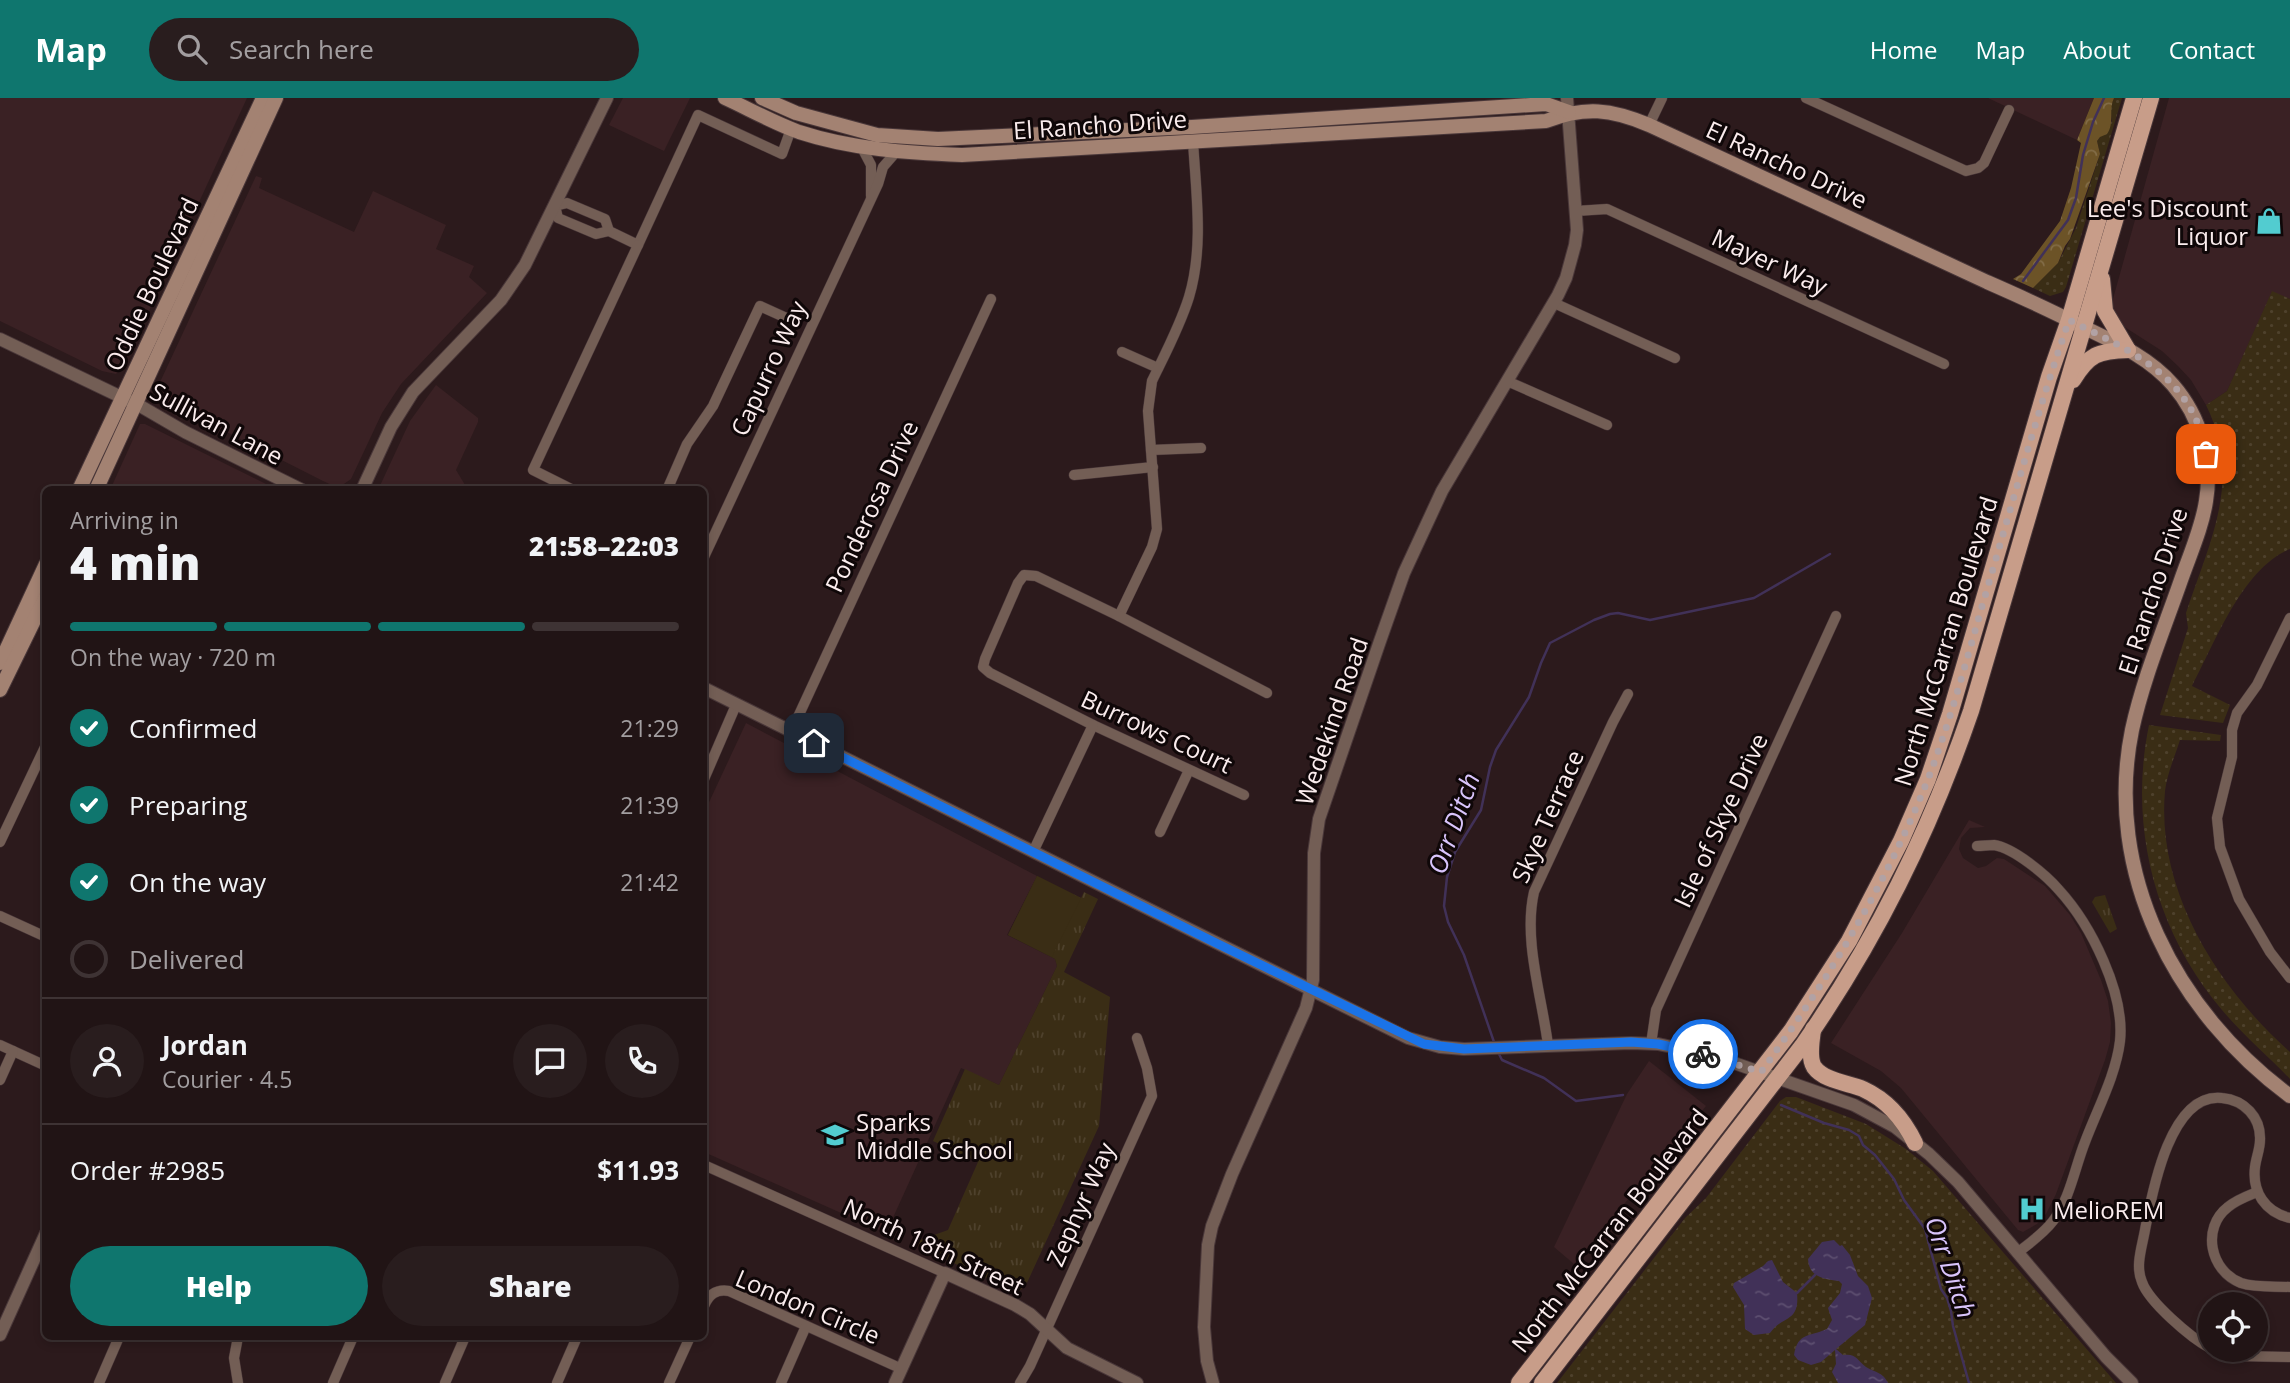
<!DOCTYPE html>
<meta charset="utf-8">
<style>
:root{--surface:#211415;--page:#291d1e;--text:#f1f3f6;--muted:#a29ea0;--line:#3e3334;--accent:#0f766e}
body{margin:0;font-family:"Open Sans",sans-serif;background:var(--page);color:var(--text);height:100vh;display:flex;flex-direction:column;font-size:26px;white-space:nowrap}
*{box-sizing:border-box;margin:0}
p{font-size:23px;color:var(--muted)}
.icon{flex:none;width:38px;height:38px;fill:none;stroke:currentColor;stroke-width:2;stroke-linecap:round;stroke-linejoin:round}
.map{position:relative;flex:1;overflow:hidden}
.details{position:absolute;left:42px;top:388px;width:665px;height:854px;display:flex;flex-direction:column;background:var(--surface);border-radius:10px;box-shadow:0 4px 10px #0003,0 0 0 2px var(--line)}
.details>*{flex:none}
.controls{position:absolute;left:2198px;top:1194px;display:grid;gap:14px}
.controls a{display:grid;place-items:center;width:70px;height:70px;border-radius:50%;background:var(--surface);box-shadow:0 4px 10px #0003,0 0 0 2px var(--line);font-size:35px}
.pin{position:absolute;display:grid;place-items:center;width:60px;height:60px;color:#fff;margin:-30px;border-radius:14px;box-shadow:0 4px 10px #0006}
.courier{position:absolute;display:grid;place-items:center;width:70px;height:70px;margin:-35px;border:5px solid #1a73e8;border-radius:50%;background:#fff;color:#222;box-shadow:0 2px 9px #0007}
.headline em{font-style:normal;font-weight:800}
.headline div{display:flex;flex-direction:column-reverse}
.headline{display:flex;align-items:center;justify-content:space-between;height:119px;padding:0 28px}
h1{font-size:46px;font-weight:800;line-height:52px}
.bar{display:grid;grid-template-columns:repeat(4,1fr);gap:10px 7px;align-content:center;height:84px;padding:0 28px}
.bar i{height:9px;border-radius:5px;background:var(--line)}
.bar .selected{background:var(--accent)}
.bar p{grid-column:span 4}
.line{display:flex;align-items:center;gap:18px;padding:0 28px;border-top:2px solid var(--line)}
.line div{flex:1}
.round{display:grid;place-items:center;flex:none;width:74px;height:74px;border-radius:37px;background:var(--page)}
ol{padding:0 28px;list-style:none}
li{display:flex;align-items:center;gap:21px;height:77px}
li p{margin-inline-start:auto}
li .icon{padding:7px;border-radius:50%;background:var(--accent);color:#fff;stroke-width:4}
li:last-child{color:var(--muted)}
li i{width:38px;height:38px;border:4px solid var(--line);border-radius:50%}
.cta{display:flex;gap:14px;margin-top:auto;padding:14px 28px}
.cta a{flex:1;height:80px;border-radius:42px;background:var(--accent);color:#fff;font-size:28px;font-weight:800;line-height:80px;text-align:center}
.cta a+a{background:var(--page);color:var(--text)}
header{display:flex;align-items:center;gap:42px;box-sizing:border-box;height:98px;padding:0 35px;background:var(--accent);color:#fff}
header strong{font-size:33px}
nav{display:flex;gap:38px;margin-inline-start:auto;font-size:24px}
.search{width:490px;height:63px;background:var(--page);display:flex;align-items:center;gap:18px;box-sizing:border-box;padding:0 24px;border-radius:38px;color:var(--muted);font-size:26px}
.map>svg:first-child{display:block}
.built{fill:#3a2124}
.grass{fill:url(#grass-dots)}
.forest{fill:url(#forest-crowns)}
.park{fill:url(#park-tufts)}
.pitch{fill:#3a2d15}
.water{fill:url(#water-ripples)}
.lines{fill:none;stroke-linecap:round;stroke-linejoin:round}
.stream{stroke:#413158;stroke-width:2.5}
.minor-casing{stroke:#493739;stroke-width:11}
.tertiary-casing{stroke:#493739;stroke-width:14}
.secondary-casing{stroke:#493739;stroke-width:16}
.primary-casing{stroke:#493739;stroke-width:18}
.minor{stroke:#735e55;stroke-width:10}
.tertiary{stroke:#735e55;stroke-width:12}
.secondary{stroke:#a38272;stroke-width:14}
.primary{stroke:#c89d89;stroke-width:16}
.done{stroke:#b2a2a4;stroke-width:7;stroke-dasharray:0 12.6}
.route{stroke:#1a73e8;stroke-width:9}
.labels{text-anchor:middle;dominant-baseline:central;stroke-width:6;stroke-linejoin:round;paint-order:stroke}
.street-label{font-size:24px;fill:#faeced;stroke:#0f0708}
.poi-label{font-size:24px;fill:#faeced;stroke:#0f0708;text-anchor:start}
.water-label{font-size:26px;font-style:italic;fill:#d9c4fc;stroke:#0f0708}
</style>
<header>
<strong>Map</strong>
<div class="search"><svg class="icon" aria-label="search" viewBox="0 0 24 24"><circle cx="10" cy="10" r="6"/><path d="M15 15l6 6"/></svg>Search here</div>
<nav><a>Home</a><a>Map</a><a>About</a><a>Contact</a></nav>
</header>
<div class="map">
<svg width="2290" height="1285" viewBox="0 0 2290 1285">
<defs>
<pattern id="grass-dots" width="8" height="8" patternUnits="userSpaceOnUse" patternTransform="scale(1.75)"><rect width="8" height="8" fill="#3a2d15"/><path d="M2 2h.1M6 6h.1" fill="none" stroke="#4e412c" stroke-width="1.8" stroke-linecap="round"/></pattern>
<pattern id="forest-crowns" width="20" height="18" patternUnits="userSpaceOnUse" patternTransform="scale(1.75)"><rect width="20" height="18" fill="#6c5327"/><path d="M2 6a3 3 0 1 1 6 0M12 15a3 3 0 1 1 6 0" fill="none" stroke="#826c47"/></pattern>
<pattern id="park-tufts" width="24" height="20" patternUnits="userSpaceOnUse" patternTransform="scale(1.75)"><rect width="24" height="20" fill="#3a2d15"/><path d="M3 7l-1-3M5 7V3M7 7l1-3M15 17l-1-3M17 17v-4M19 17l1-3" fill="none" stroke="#4e412c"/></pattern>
<pattern id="water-ripples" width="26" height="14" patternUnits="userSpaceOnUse" patternTransform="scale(1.75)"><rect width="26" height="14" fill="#413158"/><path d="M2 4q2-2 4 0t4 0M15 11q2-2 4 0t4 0" fill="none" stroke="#5d4f70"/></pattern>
</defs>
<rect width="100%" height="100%" fill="#2c1a1c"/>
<g class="built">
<path d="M0,0h247l-123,267 -8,9 -14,-3 -102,-50z"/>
<path d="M623,0h67l-26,53 -55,-26z"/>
<path d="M1988,0h106l-17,42z"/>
<path d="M2169,0h121v201l-18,-7 -45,99 -21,14 -15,-25 -13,-14 -16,-15 -39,-25 -12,-20z"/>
<path d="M256,78l6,2 -3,10 95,44 19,-41 73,34 -10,24 38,17 -5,11 18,16 -86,91 -19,29 -31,66 -10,7h-7l-11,-5 -169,-86z"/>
<path d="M436,287l42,33v4l-22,48 12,20h-90l32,-69z"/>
<path d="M140,326h5l133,66h-168z"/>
<path d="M746,625l291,153 -30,59 48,24 2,7 -58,119 -38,-17 -75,165 -182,-81v-339z"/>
<path d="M1969,722l16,7 -15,1 -9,10 -2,11 4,9 15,10 8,-2 11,-8 7,1 41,27 25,29 11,18 20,47 7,21 3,22 -1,19 -5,18 -49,134 -10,20 -9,10 -14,8 -5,-2 -117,-142 -20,-17 -50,-28 71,-110z"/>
<path d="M1649,963l57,45 -132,158 -20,-17 73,-153z"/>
</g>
<g class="grass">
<path d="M2114,0h8l-56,189 -3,5 -13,4 -17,-8 25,-25 18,-35 24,-74 -3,-13 15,-20 -2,-13z"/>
<path d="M2272,193l18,8v250c-48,20 -75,94 -98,137l38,19 -7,18 -63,-8 28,-87 -2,-15c24,-73 57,-133 20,-208l21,-14z"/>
<path d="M2149,627l72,10 -1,6 -40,-1c-5,16 -13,34 -15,51 -9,100 53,197 125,261v27c-22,-23 -47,-44 -68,-69 -67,-79 -94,-184 -73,-285z"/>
<path d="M1786,999h10l70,27 40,25 27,22 183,212h-559l128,-165 21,-20 74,-97z"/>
</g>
<path class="forest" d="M2094,0h20c-6,13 1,24 -7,36l-7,3 -3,4 3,13 -30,85 -5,7 -7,17 -25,25 -20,-9 8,-5 39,-53 11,-33 10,-45 -4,-3z"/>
<g class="park">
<path d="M1037,778l44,22 3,-6 14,7 -34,73 46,25 -11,129 -73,159 -8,7 -100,-45 2,-7 28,-10 30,-68 -45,-21 32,-72 34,16 58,-119 -2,-7 -47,-24z"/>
<path d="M2105,797l12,34 -7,4 -18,-31 3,-5z"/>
</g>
<path class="pitch" d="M1037,778l44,22 -29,59 -44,-22z"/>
<g class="water">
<path d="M1834,1142l6,6 2,-1 8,10 8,21 10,10 4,12 -7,27 -29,24 7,6c13,-2 14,5 23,12 10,6 17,5 22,16h-50l-6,-11 4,-8 -1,-14 -14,12 -10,3 -13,-5 -4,-5c4,-23 15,-18 33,-26l5,-9 -4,-12 12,-15 2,-9 -3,-3c-16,-2 -30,-4 -31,-22l14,-17z"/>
<path d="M1772,1162l11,22 14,11c3,30 -15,22 -27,40l-16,2 -9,-6 -1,-24 -11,-18 1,-4 29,-17 5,-5z"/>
</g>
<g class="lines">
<g class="stream">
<path d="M2023,183l45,-61 8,-22 7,-43 10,-33 11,-24"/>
<path d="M1494,944l-30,-87 -16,-33 -4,-16 3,-29 8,-25 26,-42 9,-43 6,-17 33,-53 12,-34 9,-20 44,-23 16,-6 8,-1 32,7 104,-22 76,-44"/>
<path d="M1498,954l4,8 42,18 32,23 47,-6"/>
<path d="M1781,1007l43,18 25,7 10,6 4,9 12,10 19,24 10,21 21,29 16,60 6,9 4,13 2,15 16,57"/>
<path d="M1797,1195l18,-18"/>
</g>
<defs>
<g id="minor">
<path d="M1806,0l160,73 12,-3 6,-5 25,-53"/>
<path d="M1649,27l13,-27"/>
<path d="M861,48l10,19v31"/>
<path d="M1576,113l31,-2 337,155"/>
<path d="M609,133l-4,-12 -38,-16 -12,3 3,12 38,16 13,-3 29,14 60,-130 84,39 9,-25"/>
<path d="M1554,205l121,55"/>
<path d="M1122,254l36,16"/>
<path d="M1507,283l100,44"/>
<path d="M1151,352l50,-2"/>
<path d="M1074,377l79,-8"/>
<path d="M573,392l-40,-20 105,-225"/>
<path d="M667,392l20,-46 26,-38 47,-100 33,15"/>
<path d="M704,459l174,-373 5,-17 14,-16"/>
<path d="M1119,518l33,-69 5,-18 -9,-118 4,-30c13,-27 28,-55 37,-84 15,-50 7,-104 4,-156"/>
<path d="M2290,520l-33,67 -20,28 -5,17v27l-15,61 3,29 19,52 31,53 20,26"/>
<path d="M791,634l200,-433"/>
<path d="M704,681l32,-74"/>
<path d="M1244,697l-151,-70 -103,-52 -7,-6 2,-8 33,-76 6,-8 12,1 83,40 148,77"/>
<path d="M1160,734l29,-62"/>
<path d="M0,744l46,-97"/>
<path d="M1977,748c6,0 11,-1 17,-1 20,3 52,30 65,45 32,35 66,103 61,151 -4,34 -23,69 -35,101 -10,25 -15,57 -32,79 -10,13 -23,22 -36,32"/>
<path d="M1033,754l60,-127"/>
<path d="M0,818l46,21"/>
<path d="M1651,946l5,-34 180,-394"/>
<path d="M0,947l46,21"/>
<path d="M1548,947c-6,-48 -25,-105 -14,-153l79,-170 15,-28"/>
<path d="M0,982l13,-29"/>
<path d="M704,1067l241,108"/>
<path d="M2257,1094c-10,4 -21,8 -29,15 -27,21 -18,64 13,76 15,5 33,3 49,4"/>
<path d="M704,1208c5,-12 12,-17 25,-15l173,78"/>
<path d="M238,1239l-4,21 4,25"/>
<path d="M2210,1250c-19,-10 -61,-46 -68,-66 -7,-16 0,-35 3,-52 7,-37 25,-138 77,-132 22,2 39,19 38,42 0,9 -4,18 -5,27 -3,25 10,45 35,51"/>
<path d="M2214,1251l23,7 53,1"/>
<path d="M99,1285l20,-46"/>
<path d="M333,1285l20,-46"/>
<path d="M445,1285l20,-46"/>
<path d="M557,1285l20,-46"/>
<path d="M669,1285l21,-46"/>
<path d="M781,1285l25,-57"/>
<path d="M1020,1285l10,-17 122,-270 -5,-28 -10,-30"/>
</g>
<g id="tertiary">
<path d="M0,241l142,68 43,25 117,58"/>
<path d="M362,392l29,-63 22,-35 88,-92 24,-35 82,-167"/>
<path d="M704,590l704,350 32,9 24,2 167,-6 27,1 47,10 32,10 117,41 41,22 34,27 29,28 148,175 26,26"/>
<path d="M0,1237l46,-102"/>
<path d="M895,1285l50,-110 70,32 15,9 37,34 70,35"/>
<path d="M1213,1285l-6,-22 -3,-34 4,-82 4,-19 20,-52 74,-166 7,-28 1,-127 5,-34 61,-178 24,-68 38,-82 116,-196 8,-17 9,-33 2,-15 -10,-132"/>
</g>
<g id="secondary">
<path d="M725,0c24,11 49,25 74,34 52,17 108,21 163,23l584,-34c39,-15 65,-12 103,4 113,52 226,105 338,157 32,14 63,28 94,44 33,16 68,31 92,59 27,31 40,75 33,116 -4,27 -16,53 -25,79 -17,49 -38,99 -49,150 -29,143 44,282 158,366"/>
<path d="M762,0l34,15 81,22 61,4 254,-12 354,-23 23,8"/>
<path d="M79,392l184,-392"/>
<path d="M96,392l180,-392"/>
<path d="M0,565l46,-99"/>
<path d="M0,592l46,-94"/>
</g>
<g id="primary">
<path d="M2102,181l3,32 23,39"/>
<path d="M2073,282c16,-26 25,-29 55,-30"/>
<path d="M1813,931c-1,12 -5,28 1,38 10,14 35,16 49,22 24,11 41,31 52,54"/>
<path d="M1519,1285l272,-352 58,-90 52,-100 27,-62 22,-65 99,-337 20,-57 65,-222"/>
<path d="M1542,1285l260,-337c74,-106 127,-213 169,-335l180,-613"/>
</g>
</defs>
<use href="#minor" class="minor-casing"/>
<use href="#tertiary" class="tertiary-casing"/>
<use href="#secondary" class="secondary-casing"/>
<use href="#primary" class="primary-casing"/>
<use href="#minor" class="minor"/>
<use href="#tertiary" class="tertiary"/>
<use href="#secondary" class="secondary"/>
<use href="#primary" class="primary"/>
</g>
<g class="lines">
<path class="done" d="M1703,956l58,18c66,-91 125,-187 167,-293 22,-57 38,-117 55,-176 28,-95 54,-190 86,-283 62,31 125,57 137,134"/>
<path class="route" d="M814,645l404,201 206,100 40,5 167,-7 27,2 45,10"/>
</g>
<defs>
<symbol id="shop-bare" viewBox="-9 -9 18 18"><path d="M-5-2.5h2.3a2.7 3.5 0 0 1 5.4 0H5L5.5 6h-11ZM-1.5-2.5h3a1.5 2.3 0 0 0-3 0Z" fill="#52ccd0" stroke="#0f0708" stroke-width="2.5" paint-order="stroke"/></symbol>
<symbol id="school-bare" viewBox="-9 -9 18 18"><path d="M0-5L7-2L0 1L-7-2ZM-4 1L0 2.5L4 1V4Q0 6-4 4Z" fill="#52ccd0" stroke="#0f0708" stroke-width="2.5" paint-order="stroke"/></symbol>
<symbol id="hospital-bare" viewBox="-9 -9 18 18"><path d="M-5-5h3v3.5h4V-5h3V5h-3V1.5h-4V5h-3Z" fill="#52ccd0" stroke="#0f0708" stroke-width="2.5" paint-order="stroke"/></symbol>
</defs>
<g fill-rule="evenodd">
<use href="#shop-bare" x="2250" y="104" width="38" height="38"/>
<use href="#school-bare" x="816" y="1018" width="38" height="38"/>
<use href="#hospital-bare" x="2013" y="1092" width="38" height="38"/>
</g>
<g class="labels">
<g class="street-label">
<text transform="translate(1100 26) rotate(-4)">El Rancho Drive</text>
<text transform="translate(1787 66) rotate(25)">El Rancho Drive</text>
<text transform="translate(1770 163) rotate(25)">Mayer Way</text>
<text transform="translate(151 186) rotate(-65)">Oddie Boulevard</text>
<text transform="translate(768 270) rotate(-65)">Capurro Way</text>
<text transform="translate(217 325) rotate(28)">Sullivan Lane</text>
<text transform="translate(871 408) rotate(-65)">Ponderosa Drive</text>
<text transform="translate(2152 493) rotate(-72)">El Rancho Drive</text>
<text transform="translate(1945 543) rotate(-73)">North McCarran Boulevard</text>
<text transform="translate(1331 623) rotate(-71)">Wedekind Road</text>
<text transform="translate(1157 633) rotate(25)">Burrows Court</text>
<text transform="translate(1547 718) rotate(-66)">Skye Terrace</text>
<text transform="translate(1720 722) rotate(-65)">Isle of Skye Drive</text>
<text transform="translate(1080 1106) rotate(-66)">Zephyr Way</text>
<text transform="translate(1609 1132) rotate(-52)">North McCarran Boulevard</text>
<text transform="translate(934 1148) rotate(25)">North 18th Street</text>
<text transform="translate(808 1208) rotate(23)">London Circle</text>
</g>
<g class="poi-label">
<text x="2248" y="109" text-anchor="end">Lee's Discount<tspan x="2248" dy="28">Liquor</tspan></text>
<text x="856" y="1023">Sparks<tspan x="856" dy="28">Middle School</tspan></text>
<text x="2053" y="1111">MelioREM</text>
</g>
<g class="water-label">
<text transform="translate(1453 725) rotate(-70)">Orr Ditch</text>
<text transform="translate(1951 1169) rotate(71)">Orr Ditch</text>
</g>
</g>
</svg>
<div class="controls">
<a><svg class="icon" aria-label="locate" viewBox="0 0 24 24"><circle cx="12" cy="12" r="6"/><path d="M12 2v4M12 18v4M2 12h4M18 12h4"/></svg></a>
</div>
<div class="pin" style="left:2206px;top:356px;background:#ea580c"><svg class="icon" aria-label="bag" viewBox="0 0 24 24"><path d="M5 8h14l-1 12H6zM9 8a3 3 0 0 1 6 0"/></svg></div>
<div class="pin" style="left:814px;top:645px;background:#1f2937"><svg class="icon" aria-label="home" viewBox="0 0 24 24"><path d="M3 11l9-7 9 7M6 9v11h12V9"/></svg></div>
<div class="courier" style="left:1703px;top:956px"><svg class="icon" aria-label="bike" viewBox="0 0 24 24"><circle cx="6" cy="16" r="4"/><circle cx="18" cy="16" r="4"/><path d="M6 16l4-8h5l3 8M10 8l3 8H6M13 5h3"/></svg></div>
<section class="details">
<div class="headline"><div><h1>4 min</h1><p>Arriving in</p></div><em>21:58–22:03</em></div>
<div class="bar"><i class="selected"></i><i class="selected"></i><i class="selected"></i><i></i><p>On the way · 720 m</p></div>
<ol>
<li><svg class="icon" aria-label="check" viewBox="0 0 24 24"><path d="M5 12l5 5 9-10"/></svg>Confirmed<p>21:29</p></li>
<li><svg class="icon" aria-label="check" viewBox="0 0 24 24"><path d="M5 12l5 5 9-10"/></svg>Preparing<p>21:39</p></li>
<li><svg class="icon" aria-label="check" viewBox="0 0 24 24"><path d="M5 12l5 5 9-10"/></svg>On the way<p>21:42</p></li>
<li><i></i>Delivered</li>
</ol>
<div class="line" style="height:126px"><a class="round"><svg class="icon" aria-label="person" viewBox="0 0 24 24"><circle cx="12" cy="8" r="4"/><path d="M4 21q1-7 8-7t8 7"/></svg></a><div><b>Jordan</b><p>Courier · 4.5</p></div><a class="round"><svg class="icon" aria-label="chat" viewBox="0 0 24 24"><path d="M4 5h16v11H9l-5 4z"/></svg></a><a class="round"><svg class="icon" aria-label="phone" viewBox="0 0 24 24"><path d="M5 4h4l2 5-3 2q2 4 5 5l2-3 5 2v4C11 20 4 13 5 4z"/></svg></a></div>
<div class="line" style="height:91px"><div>Order #2985</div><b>$11.93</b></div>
<div class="cta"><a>Help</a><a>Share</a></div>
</section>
</div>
